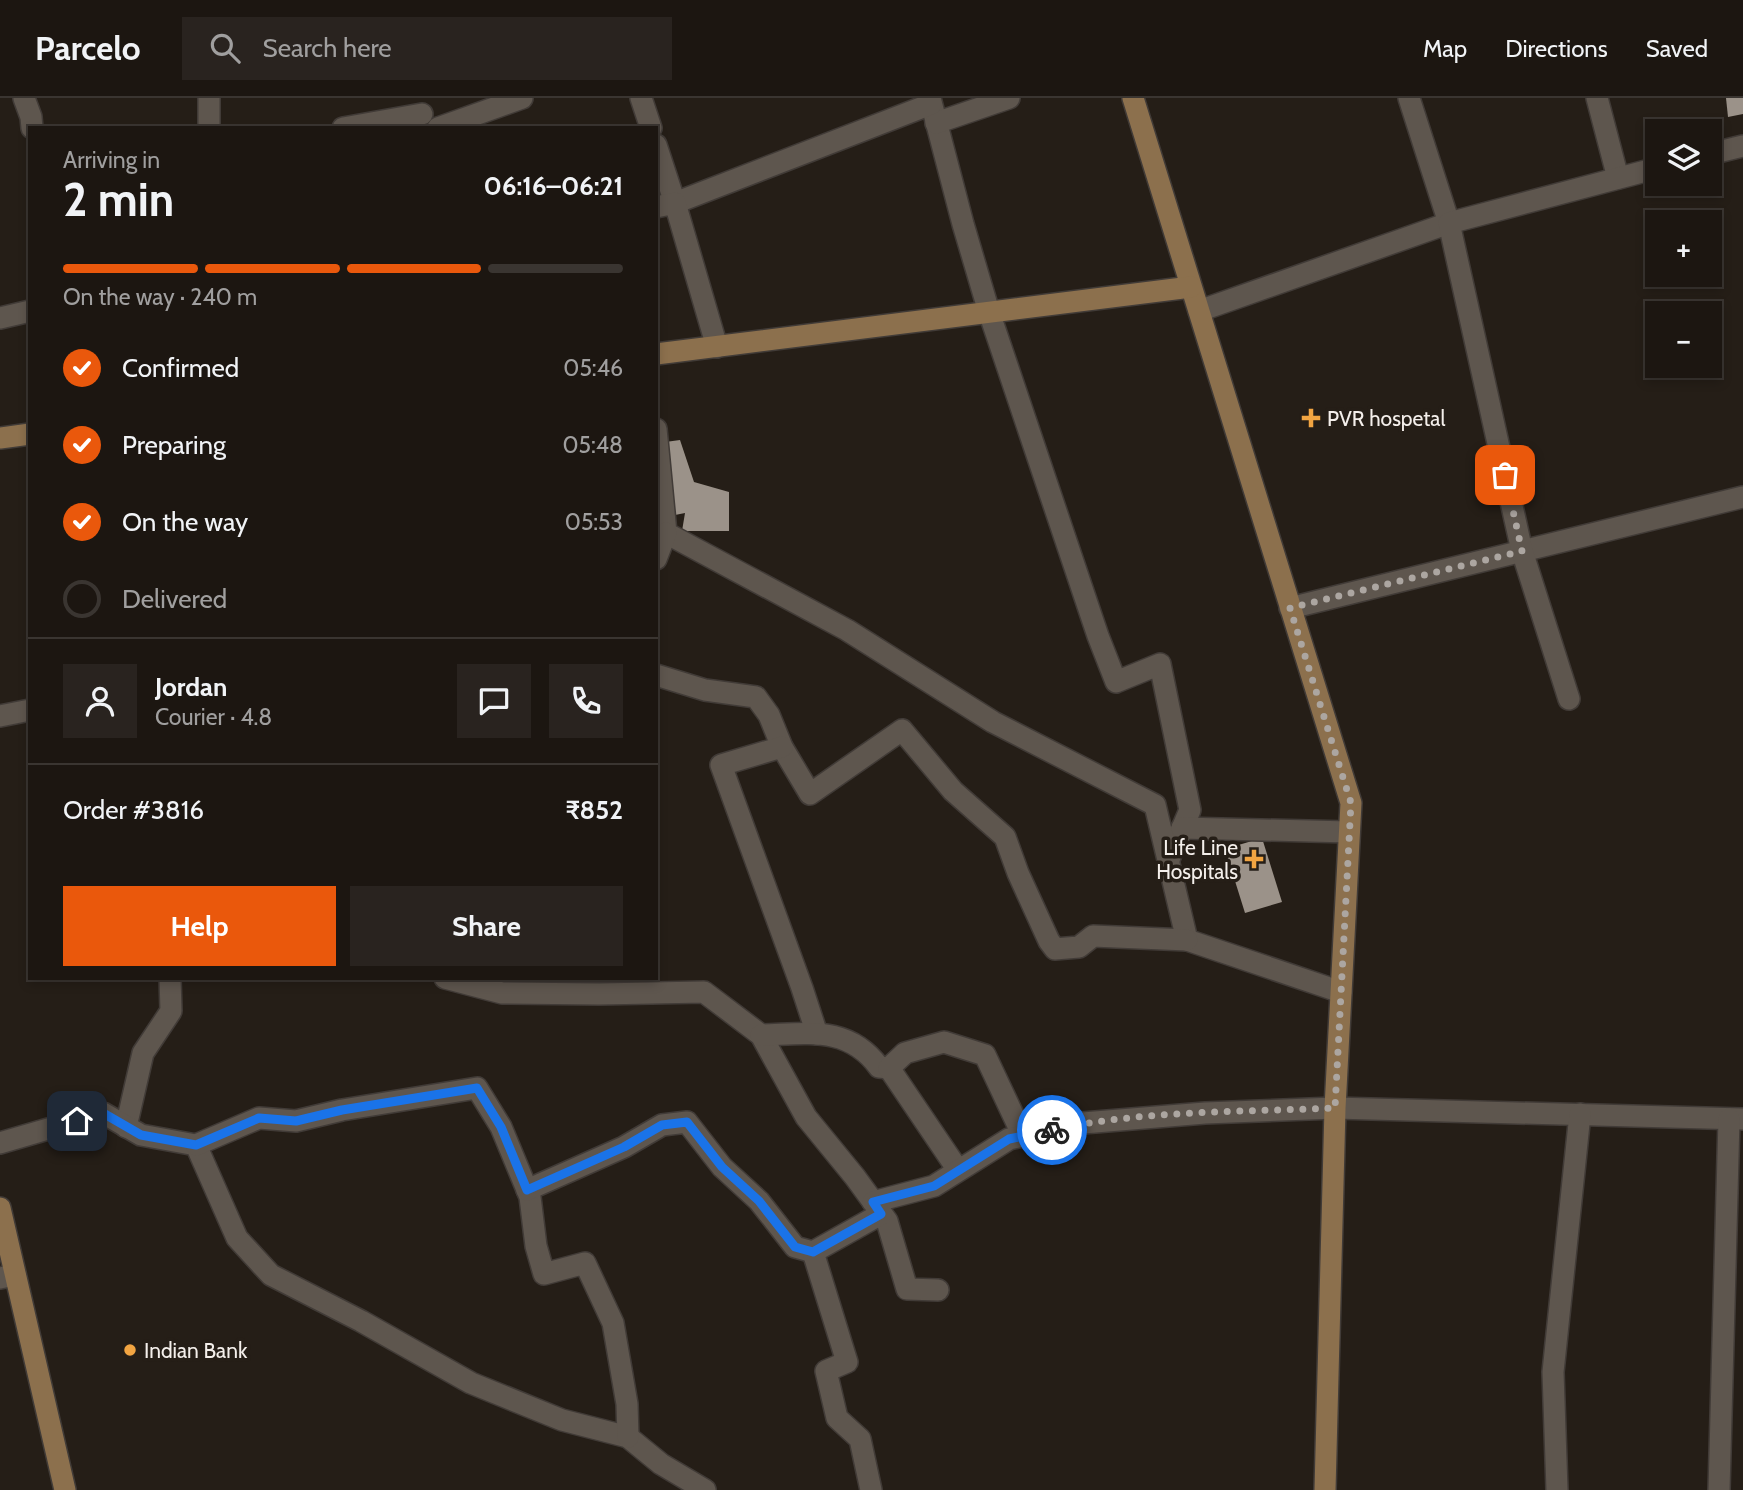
<!DOCTYPE html>
<meta charset="utf-8">
<style>
:root{--surface:#1c1611;--page:#29231f;--text:#f1f3f6;--muted:#a09f9f;--line:#3a3531;--accent:#ea580c}
body{margin:0;font-family:Cabin,sans-serif;background:var(--page);color:var(--text);height:100vh;display:flex;flex-direction:column;font-size:26px;white-space:nowrap}
*{box-sizing:border-box;margin:0}
p{font-size:23px;color:var(--muted)}
.icon{flex:none;width:38px;height:38px;fill:none;stroke:currentColor;stroke-width:2;stroke-linecap:round;stroke-linejoin:round}
.map{position:relative;flex:1;overflow:hidden}
.sheet{position:absolute;left:28px;top:28px;width:630px;height:854px;display:flex;flex-direction:column;background:var(--surface);border-radius:0px;box-shadow:0 4px 10px #0003,0 0 0 2px var(--line)}
.sheet>*{flex:none}
.buttons{position:absolute;left:1645px;top:21px;display:grid;gap:14px}
.buttons a{display:grid;place-items:center;width:77px;height:77px;border-radius:0px;background:var(--surface);box-shadow:0 4px 10px #0003,0 0 0 2px var(--line);font-size:35px}
.pin{position:absolute;display:grid;place-items:center;width:60px;height:60px;color:#fff;margin:-30px;border-radius:14px;box-shadow:0 4px 10px #0006}
.courier{position:absolute;display:grid;place-items:center;width:70px;height:70px;margin:-35px;border:5px solid #1a73e8;border-radius:50%;background:#fff;color:#222;box-shadow:0 2px 9px #0007}
.overview em{font-style:normal;font-weight:700}
.overview div{display:flex;flex-direction:column-reverse}
.overview{display:flex;align-items:center;justify-content:space-between;height:119px;padding:0 35px}
h1{font-size:46px;font-weight:700;line-height:52px}
.bar{display:grid;grid-template-columns:repeat(4,1fr);gap:10px 7px;align-content:center;height:84px;padding:0 35px}
.bar i{height:9px;border-radius:5px;background:var(--line)}
.bar .on{background:var(--accent)}
.bar p{grid-column:span 4}
.line{display:flex;align-items:center;gap:18px;padding:0 35px;border-top:2px solid var(--line)}
.line div{flex:1}
.round{display:grid;place-items:center;flex:none;width:74px;height:74px;border-radius:0px;background:var(--page)}
ol{padding:0 35px;list-style:none}
li{display:flex;align-items:center;gap:21px;height:77px}
li p{margin-inline-start:auto}
li .icon{padding:7px;border-radius:50%;background:var(--accent);color:#fff;stroke-width:4}
li:last-child{color:var(--muted)}
li i{width:38px;height:38px;border:4px solid var(--line);border-radius:50%}
.action{display:flex;gap:14px;margin-top:auto;padding:14px 35px}
.action a{flex:1;height:80px;border-radius:0px;background:var(--accent);color:#fff;font-size:28px;font-weight:700;line-height:80px;text-align:center}
.action a+a{background:var(--page);color:var(--text)}
header{display:flex;align-items:center;gap:42px;box-sizing:border-box;height:98px;padding:0 35px;background:var(--surface);border-bottom:2px solid var(--line)}
header strong{font-size:33px}
nav{display:flex;gap:38px;margin-inline-start:auto;font-size:24px}
.search{width:490px;height:63px;background:var(--page);display:flex;align-items:center;gap:18px;box-sizing:border-box;padding:0 24px;border-radius:0px;color:var(--muted);font-size:26px}
.map>svg:first-child{display:block}
.building{fill:#9b9289}
.lines{fill:none;stroke-linecap:round;stroke-linejoin:round}
.street-casing{stroke:#413b37;stroke-width:24}
.secondary-casing{stroke:#413b37;stroke-width:24}
.street{stroke:#5e564e;stroke-width:21}
.secondary{stroke:#8c704d;stroke-width:21}
.done{stroke:#aca6a1;stroke-width:7;stroke-dasharray:0 12.6}
.route{stroke:#1a73e8;stroke-width:9}
.poi-dot{fill:#f2a542;stroke:#251e17;stroke-width:2.5}
.labels{text-anchor:middle;dominant-baseline:central;stroke-width:7;stroke-linejoin:round;paint-order:stroke}
.poi-label{font-size:21px;fill:#f4efeb;stroke:#251e17;text-anchor:start}
</style>
<header>
<strong>Parcelo</strong>
<div class="search"><svg class="icon" aria-label="search" viewBox="0 0 24 24"><circle cx="10" cy="10" r="6"/><path d="M15 15l6 6"/></svg>Search here</div>
<nav><a>Map</a><a>Directions</a><a>Saved</a></nav>
</header>
<div class="map">
<svg width="1743" height="1392" viewBox="0 0 1743 1392">
<rect width="100%" height="100%" fill="#251e17"/>
<g class="building">
<path d="M1726,0h17v16l-15,3z"/>
<path d="M680,342l14,42 35,10v39h-47l3,-18 -10,2 -17,-72z"/>
<path d="M1262,740l20,64 -37,11 -20,-64z"/>
</g>
<g class="lines">
<defs>
<g id="street">
<path d="M24,0l7,19 1,11"/>
<path d="M641,0l10,30"/>
<path d="M930,0l33,126 26,88 109,324 18,46 44,-18 30,146 -21,49"/>
<path d="M1597,0l21,80"/>
<path d="M936,25l73,-25"/>
<path d="M209,30v-30"/>
<path d="M343,30l79,-14"/>
<path d="M438,30l84,-30"/>
<path d="M656,47l19,58 256,-99"/>
<path d="M1710,56l33,-8"/>
<path d="M656,109l19,-4 42,144"/>
<path d="M1199,213l250,-88 -40,-125"/>
<path d="M0,220l30,-7"/>
<path d="M656,331l10,104 181,97 146,92 162,83 32,135 154,52"/>
<path d="M656,461l10,-26"/>
<path d="M1290,510l453,-111"/>
<path d="M656,577l49,15 51,7 13,18 13,32 28,47 92,-64 51,61 52,46 13,36 31,68 6,8 24,-2 14,-11 94,4"/>
<path d="M1569,601l-47,-148 -73,-328 208,-55"/>
<path d="M0,618l30,-6"/>
<path d="M782,649l-61,18 81,223 15,46"/>
<path d="M1182,730l167,4"/>
<path d="M445,880l57,15 97,1 105,-2 57,43 45,82 49,60 32,44 20,68 31,1"/>
<path d="M761,937c46,-1 87,-10 118,32l10,1"/>
<path d="M126,1029l17,-74 28,-42 -1,-33"/>
<path d="M0,1045l103,-30 38,22 55,10 41,93 34,37 90,46 110,62 91,37 66,17 33,27 44,26"/>
<path d="M196,1047l63,-27 37,3 46,-11 135,-22 24,39 29,70 6,49 8,28 41,-11 28,60 14,81 1,33"/>
<path d="M958,1072l-69,-102 16,-15 39,-11 41,13 38,81"/>
<path d="M527,1092l97,-43 38,-22 25,-3 35,45 37,34 36,46 18,5"/>
<path d="M873,1104l61,-16 75,-47 74,-16 122,-10 130,-5 408,11"/>
<path d="M0,1180l15,-3"/>
<path d="M871,1392l-11,-51 -23,-21 -11,-47 21,-9 -34,-110 68,-38"/>
<path d="M1557,1392l-4,-118 27,-258"/>
<path d="M1719,1392l10,-371"/>
</g>
<g id="secondary">
<path d="M1133,0l218,705 -16,305 -10,382"/>
<path d="M656,256l535,-67"/>
<path d="M0,340l30,-4"/>
<path d="M0,1110l65,282"/>
</g>
</defs>
<use href="#street" class="street-casing"/>
<use href="#secondary" class="secondary-casing"/>
<use href="#street" class="street"/>
<use href="#secondary" class="secondary"/>
</g>
<g class="lines">
<path class="done" d="M1052,1032c92,-20 189,-18 283,-22l16,-305 -61,-195 232,-57 -17,-76"/>
<path class="route" d="M77,1023l26,-8 38,22 55,10 63,-27 37,3 46,-11 135,-22 24,39 26,63 97,-43 38,-22 25,-3 35,45 37,34 36,46 18,5 68,-38 -8,-12 61,-16 75,-47 43,-9"/>
</g>
<g class="poi-dot">
<path d="M1307.5 309.5h7v7h7v7h-7v7h-7v-7h-7v-7h7z"/>
<path d="M1250.5 750.5h7v7h7v7h-7v7h-7v-7h-7v-7h7z"/>
<circle cx="130" cy="1252" r="7"/>
</g>
<g class="labels">
<g class="poi-label">
<text x="1327" y="320">PVR hospetal</text>
<text x="1238" y="749" text-anchor="end">Life Line<tspan x="1238" dy="24">Hospitals</tspan></text>
<text x="144" y="1252">Indian Bank</text>
</g>
</g>
</svg>
<div class="buttons">
<a><svg class="icon" aria-label="layers" viewBox="0 0 24 24"><path d="M12 4l9 5-9 5-9-5zM3 14l9 5 9-5"/></svg></a>
<a>+</a>
<a>−</a>
</div>
<div class="pin" style="left:1505px;top:377px;background:#ea580c"><svg class="icon" aria-label="bag" viewBox="0 0 24 24"><path d="M5 8h14l-1 12H6zM9 8a3 3 0 0 1 6 0"/></svg></div>
<div class="pin" style="left:77px;top:1023px;background:#1f2937"><svg class="icon" aria-label="home" viewBox="0 0 24 24"><path d="M3 11l9-7 9 7M6 9v11h12V9"/></svg></div>
<div class="courier" style="left:1052px;top:1032px"><svg class="icon" aria-label="bike" viewBox="0 0 24 24"><circle cx="6" cy="16" r="4"/><circle cx="18" cy="16" r="4"/><path d="M6 16l4-8h5l3 8M10 8l3 8H6M13 5h3"/></svg></div>
<section class="sheet">
<div class="overview"><div><h1>2 min</h1><p>Arriving in</p></div><em>06:16–06:21</em></div>
<div class="bar"><i class="on"></i><i class="on"></i><i class="on"></i><i></i><p>On the way · 240 m</p></div>
<ol>
<li><svg class="icon" aria-label="check" viewBox="0 0 24 24"><path d="M5 12l5 5 9-10"/></svg>Confirmed<p>05:46</p></li>
<li><svg class="icon" aria-label="check" viewBox="0 0 24 24"><path d="M5 12l5 5 9-10"/></svg>Preparing<p>05:48</p></li>
<li><svg class="icon" aria-label="check" viewBox="0 0 24 24"><path d="M5 12l5 5 9-10"/></svg>On the way<p>05:53</p></li>
<li><i></i>Delivered</li>
</ol>
<div class="line" style="height:126px"><a class="round"><svg class="icon" aria-label="person" viewBox="0 0 24 24"><circle cx="12" cy="8" r="4"/><path d="M4 21q1-7 8-7t8 7"/></svg></a><div><b>Jordan</b><p>Courier · 4.8</p></div><a class="round"><svg class="icon" aria-label="chat" viewBox="0 0 24 24"><path d="M4 5h16v11H9l-5 4z"/></svg></a><a class="round"><svg class="icon" aria-label="phone" viewBox="0 0 24 24"><path d="M5 4h4l2 5-3 2q2 4 5 5l2-3 5 2v4C11 20 4 13 5 4z"/></svg></a></div>
<div class="line" style="height:91px"><div>Order #3816</div><b>₹852</b></div>
<div class="action"><a>Help</a><a>Share</a></div>
</section>
</div>
